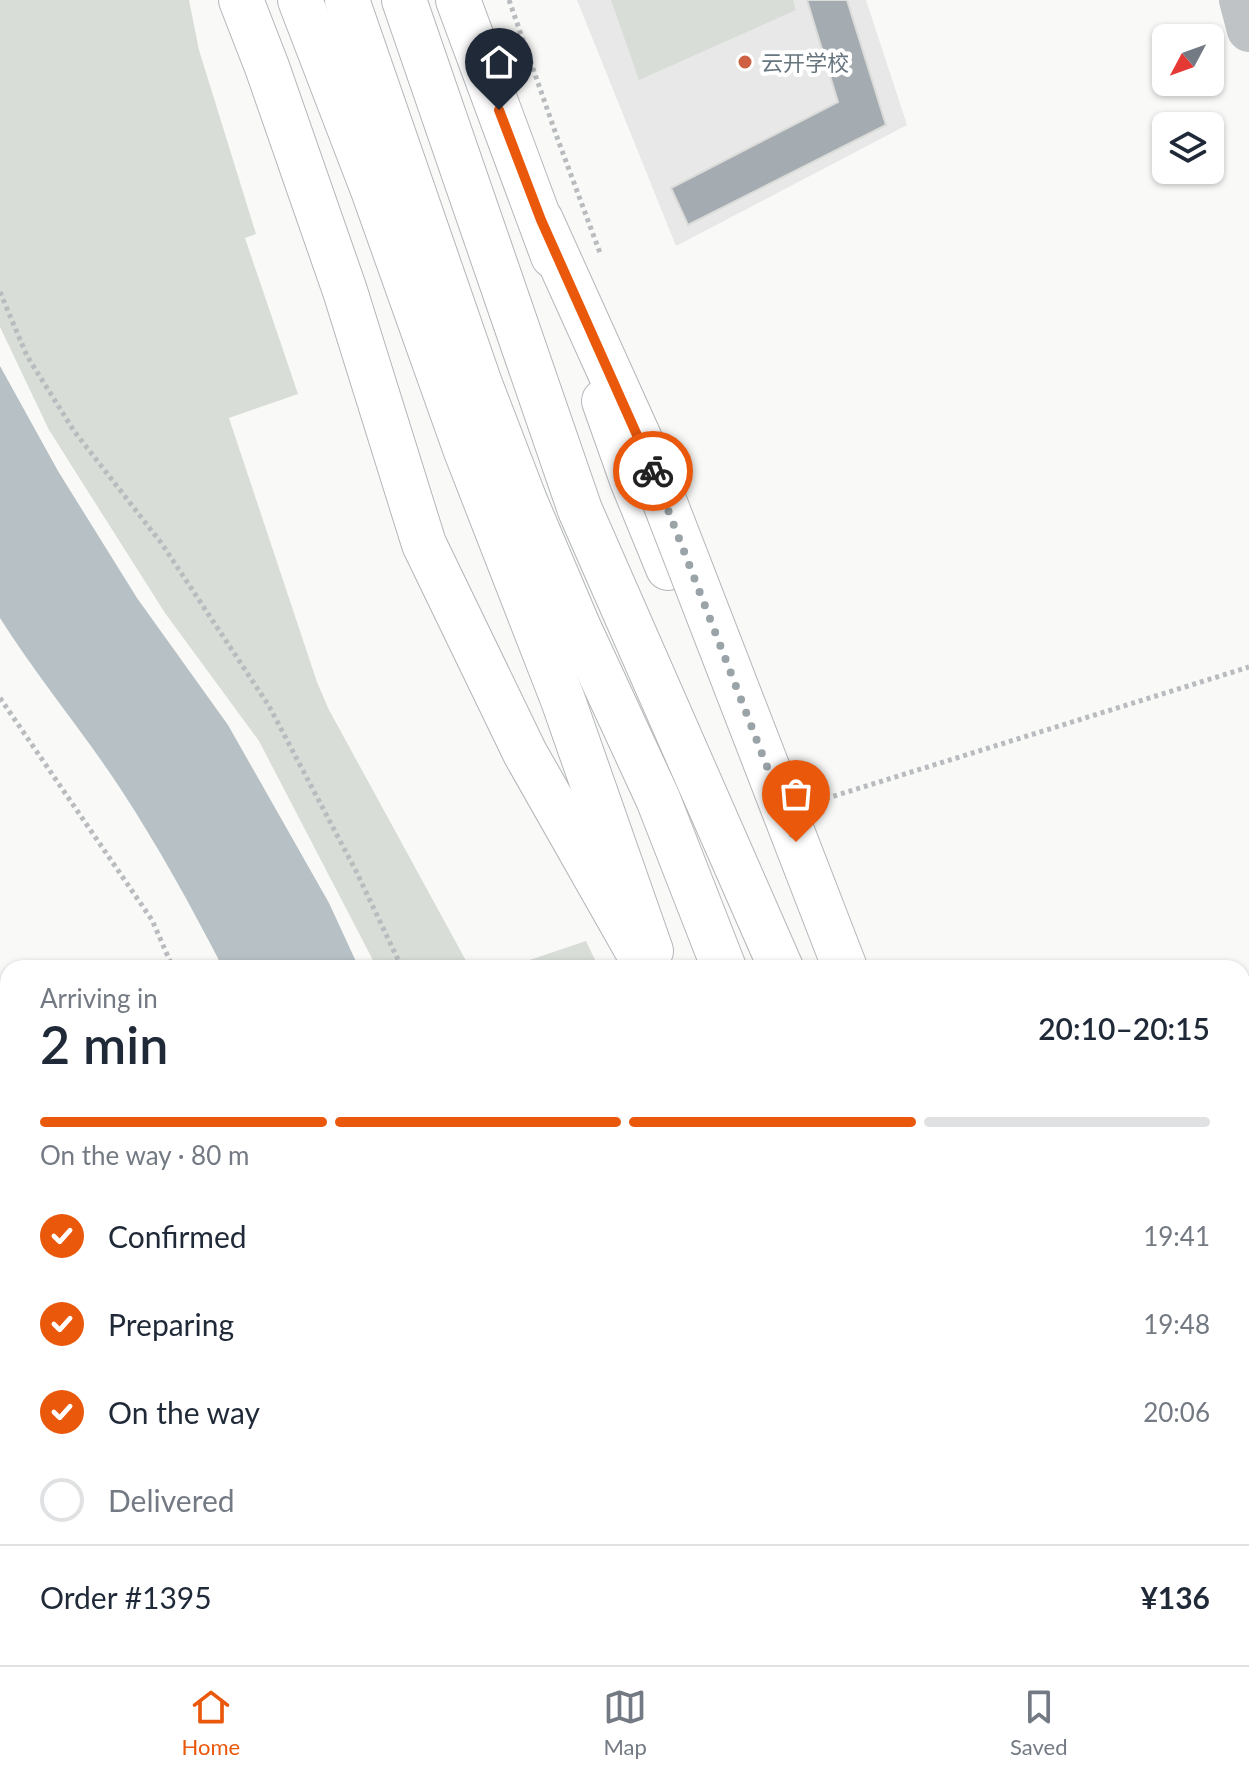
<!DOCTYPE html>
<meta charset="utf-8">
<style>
:root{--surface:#fff;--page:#f2f2f3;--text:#1f2937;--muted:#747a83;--line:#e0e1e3;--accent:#ea580c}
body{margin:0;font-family:Lato,"Noto Sans SC",sans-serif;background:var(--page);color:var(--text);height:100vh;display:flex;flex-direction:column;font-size:30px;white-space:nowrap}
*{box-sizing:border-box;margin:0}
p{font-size:26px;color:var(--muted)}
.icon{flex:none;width:44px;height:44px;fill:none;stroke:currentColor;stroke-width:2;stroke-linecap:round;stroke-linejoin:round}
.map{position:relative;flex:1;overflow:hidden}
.sheet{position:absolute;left:0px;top:960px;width:1250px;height:706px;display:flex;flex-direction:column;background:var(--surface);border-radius:24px 24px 0 0;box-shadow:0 2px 6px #0004}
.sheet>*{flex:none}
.needle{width:52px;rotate:229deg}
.fabs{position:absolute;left:1152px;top:24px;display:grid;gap:16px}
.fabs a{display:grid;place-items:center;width:72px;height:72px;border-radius:12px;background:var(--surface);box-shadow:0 2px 6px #0004;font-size:40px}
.pin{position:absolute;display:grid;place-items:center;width:68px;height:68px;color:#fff;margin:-82px -34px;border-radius:50% 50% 50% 0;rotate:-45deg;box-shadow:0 0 8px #0007}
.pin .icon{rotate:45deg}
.courier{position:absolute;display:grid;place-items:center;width:80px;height:80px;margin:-40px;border:6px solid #ea580c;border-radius:50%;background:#fff;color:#222;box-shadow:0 2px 10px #0007}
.overview em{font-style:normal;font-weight:600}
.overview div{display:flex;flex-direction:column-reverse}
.overview{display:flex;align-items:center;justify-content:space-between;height:136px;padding:0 40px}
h1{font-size:52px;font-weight:600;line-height:60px}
.bar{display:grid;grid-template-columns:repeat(4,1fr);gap:12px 8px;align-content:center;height:96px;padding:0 40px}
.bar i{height:10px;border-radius:6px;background:var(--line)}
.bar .selected{background:var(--accent)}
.bar p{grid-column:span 4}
.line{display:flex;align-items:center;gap:20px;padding:0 40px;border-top:2px solid var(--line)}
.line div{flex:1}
ol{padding:0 40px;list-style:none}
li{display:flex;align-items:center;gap:24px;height:88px}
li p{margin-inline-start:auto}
li .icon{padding:8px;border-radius:50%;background:var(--accent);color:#fff;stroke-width:4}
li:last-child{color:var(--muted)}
li i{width:44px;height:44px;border:4px solid var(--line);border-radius:50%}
.tab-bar{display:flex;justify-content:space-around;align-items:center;height:112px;border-top:2px solid var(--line);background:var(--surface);font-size:22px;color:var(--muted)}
.tab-bar a{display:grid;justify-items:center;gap:4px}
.tab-bar .selected{color:var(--accent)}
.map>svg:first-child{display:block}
.built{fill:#e7e8e7}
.green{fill:#d9ddd7}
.water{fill:#b7c1c5}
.building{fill:#a4acb1;stroke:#dbdbd9;stroke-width:2}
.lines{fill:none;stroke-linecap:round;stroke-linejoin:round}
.major-casing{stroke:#b3b7ba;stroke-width:46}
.highway-casing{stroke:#b3b6b9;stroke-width:46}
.path{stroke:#b9bcbe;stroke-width:5;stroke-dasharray:4 4;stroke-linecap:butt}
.minor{stroke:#bfc3c6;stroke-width:44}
.major{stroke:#fff;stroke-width:44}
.highway{stroke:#fff;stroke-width:44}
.highway-bridge-casing{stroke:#b3b6b9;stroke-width:46;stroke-linecap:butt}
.highway-bridge{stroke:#fff;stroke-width:44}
.done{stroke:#9aa3a8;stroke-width:8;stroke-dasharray:0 14.4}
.route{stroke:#ea580c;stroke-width:10}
.poi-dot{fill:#ce6043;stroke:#fff;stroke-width:3}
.labels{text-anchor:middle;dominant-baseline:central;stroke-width:8;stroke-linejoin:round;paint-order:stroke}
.poi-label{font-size:22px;fill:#67757e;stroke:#fff;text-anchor:start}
</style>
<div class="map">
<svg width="1249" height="1665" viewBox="0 0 1249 1665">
<rect width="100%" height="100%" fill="#f9f9f7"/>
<path class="built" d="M577,0h289l41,125 -231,121z"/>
<g class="green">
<path d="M0,0h189l10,50 57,184 -11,4 53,156 -69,24 88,264 11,26 142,260h-93l-118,-227 -94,-128 -116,-183 -49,-103z"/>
<path d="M611,0h182l3,10 -157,70z"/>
<path d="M586,941l13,27h-94h1z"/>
<path d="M502,1658h214l-16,7h-198z"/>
</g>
<g class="water">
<path d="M0,366l58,105 79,127 91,127 101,178 30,65h-136c-32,-62 -65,-122 -103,-180 -38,-58 -83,-111 -120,-170z"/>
<rect x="388" y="1658" width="114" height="7"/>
</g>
<path class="building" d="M807,0h40l39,125 -198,100 -17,-37 167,-86z"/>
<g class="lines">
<defs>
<g id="major">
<path d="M300,0l73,190 93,261 97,249 88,251"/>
<path d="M458,0l95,256"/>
<path d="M604,401l28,79 36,88"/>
<path d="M1242,1617l7,11"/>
<path d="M1018,1658l4,7"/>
</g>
<g id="highway">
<path d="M241,0l26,67 78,224 79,253 101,209 122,215"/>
<path d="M347,0l133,384 45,117 54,127 79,171 66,169"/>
<path d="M404,0l176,510 201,458"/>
<path d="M541,220l102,226"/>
<path d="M1078,1658l4,7"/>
<path d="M1161,1658l4,7"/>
</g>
</defs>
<use href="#major" class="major-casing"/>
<use href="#highway" class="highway-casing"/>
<g class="path">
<path d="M509,0l49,140 42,113"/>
<path d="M0,292l27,64 47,75 88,113 107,162 88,167 45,95"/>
<path d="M0,698l152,222 21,48"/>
<path d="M818,801l431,-134"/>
<path d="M1242,1546l7,10"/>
<path d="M348,1658v7"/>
<path d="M534,1665l1,-7"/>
</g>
<g class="minor">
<path d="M1241,0l8,30"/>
<path d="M1182,1665l20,-7"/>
</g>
<use href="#major" class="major"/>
<use href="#highway" class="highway"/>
<defs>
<path id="highway-bridge" d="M643,446l202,522"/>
</defs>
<use href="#highway-bridge" class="highway-bridge-casing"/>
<use href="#highway-bridge" class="highway-bridge"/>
</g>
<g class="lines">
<path class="done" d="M653,471l143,371"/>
<path class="route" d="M499,110l42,110 112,251"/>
</g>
<circle class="poi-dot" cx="745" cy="62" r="8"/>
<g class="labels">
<g class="poi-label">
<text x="761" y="62">云开学校</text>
</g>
</g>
</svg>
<div class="fabs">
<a><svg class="needle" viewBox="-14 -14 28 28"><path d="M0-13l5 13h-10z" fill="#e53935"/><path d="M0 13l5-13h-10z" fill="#747a83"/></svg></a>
<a><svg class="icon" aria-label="layers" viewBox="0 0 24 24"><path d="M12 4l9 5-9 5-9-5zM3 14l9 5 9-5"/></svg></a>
</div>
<div class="pin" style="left:796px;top:842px;background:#ea580c"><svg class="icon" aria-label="bag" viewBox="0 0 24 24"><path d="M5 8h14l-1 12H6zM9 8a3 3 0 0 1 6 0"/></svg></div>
<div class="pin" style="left:499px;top:110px;background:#1f2937"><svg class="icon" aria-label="home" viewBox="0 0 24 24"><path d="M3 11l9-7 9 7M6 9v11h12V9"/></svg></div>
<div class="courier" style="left:653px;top:471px"><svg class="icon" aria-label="bike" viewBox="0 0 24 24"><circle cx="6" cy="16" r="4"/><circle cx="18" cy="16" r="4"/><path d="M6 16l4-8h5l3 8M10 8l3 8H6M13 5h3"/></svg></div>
<section class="sheet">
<div class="overview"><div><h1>2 min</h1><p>Arriving in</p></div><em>20:10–20:15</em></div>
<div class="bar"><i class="selected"></i><i class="selected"></i><i class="selected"></i><i></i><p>On the way · 80 m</p></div>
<ol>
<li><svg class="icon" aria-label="check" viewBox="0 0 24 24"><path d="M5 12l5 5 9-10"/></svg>Confirmed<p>19:41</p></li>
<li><svg class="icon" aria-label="check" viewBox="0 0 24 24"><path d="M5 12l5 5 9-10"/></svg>Preparing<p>19:48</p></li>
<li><svg class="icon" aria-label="check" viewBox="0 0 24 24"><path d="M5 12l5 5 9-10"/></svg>On the way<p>20:06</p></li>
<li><i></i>Delivered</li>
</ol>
<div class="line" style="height:104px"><div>Order #1395</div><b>¥136</b></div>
</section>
</div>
<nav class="tab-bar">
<a class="selected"><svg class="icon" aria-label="home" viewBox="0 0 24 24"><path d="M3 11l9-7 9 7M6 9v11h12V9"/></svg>Home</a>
<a><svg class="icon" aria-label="map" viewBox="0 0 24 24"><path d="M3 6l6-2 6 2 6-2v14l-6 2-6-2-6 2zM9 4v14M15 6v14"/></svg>Map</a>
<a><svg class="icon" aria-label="saved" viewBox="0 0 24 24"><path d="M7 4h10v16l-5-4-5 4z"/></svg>Saved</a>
</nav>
